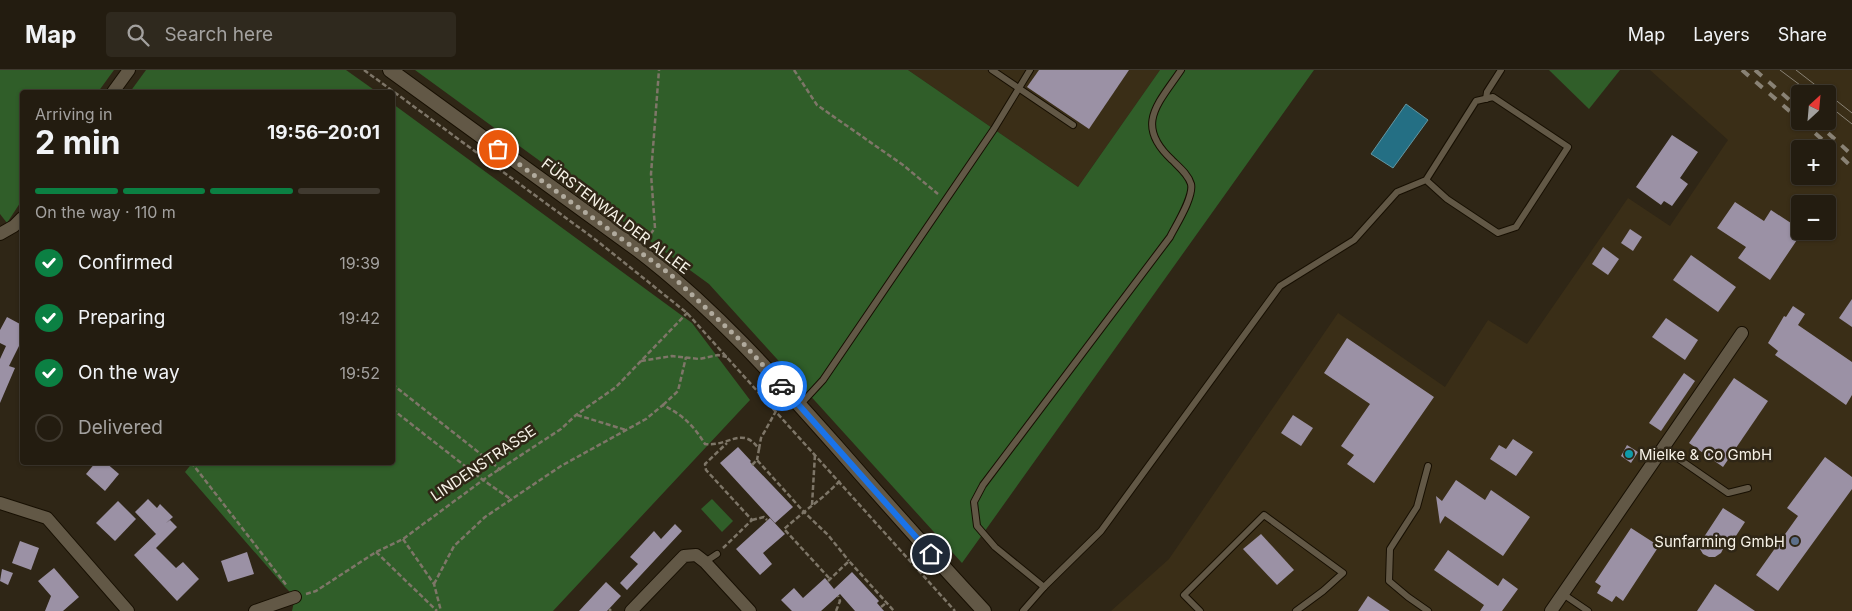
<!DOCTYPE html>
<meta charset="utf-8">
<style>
:root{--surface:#231c10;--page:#2f291e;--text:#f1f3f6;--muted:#a3a19f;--line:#403a30;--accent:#0b8043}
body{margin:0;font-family:Inter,sans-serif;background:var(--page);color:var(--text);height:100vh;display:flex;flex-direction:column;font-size:19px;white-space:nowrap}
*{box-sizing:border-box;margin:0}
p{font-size:16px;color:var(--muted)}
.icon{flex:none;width:28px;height:28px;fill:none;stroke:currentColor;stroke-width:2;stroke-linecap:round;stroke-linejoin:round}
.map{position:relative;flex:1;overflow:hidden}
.panel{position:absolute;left:20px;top:20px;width:375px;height:375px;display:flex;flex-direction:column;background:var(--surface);border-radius:5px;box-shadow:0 1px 4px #0004,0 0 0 1px var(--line)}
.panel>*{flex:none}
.needle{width:32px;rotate:26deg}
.buttons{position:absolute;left:1791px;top:15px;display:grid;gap:10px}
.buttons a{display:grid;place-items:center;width:45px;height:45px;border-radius:5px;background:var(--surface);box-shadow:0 1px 4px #0004,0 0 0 1px var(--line);font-size:25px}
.pin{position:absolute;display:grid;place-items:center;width:42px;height:42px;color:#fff;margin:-21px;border:2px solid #fff;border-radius:50%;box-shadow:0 1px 5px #0007}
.courier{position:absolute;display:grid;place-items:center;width:50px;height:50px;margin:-25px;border:4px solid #1a73e8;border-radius:50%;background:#fff;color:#222;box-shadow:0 1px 6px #0007}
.headline em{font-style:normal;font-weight:700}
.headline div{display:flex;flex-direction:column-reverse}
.headline{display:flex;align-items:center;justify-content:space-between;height:85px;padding:0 15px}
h1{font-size:32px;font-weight:700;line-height:38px}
.bar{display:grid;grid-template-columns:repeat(4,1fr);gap:8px 5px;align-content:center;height:60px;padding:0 15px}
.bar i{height:6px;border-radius:4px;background:var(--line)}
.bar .current{background:var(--accent)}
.bar p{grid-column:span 4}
ol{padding:0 15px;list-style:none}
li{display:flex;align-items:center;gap:15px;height:55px}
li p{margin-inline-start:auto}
li .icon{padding:5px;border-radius:50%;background:var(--accent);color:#fff;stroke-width:4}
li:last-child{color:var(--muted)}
li i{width:28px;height:28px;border:2px solid var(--line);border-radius:50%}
header{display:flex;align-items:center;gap:30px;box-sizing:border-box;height:70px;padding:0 25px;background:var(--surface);border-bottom:1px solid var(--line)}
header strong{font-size:24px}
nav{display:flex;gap:28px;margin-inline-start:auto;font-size:18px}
.search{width:350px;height:45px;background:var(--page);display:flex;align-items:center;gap:12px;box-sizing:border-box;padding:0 18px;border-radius:5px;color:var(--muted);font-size:19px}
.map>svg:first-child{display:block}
.built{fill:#3a2e17;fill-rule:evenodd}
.green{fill:#305e29}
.water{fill:#246f84;stroke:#6396a2}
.building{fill:#9b91a5}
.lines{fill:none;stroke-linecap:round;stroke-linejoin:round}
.service-casing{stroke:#170f02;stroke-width:8}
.minor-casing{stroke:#170f02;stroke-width:14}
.secondary-casing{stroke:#170f02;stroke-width:16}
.path{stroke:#7e7668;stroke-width:2.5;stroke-dasharray:5 2.5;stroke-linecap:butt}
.service{stroke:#625846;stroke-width:6}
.minor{stroke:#625846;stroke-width:12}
.secondary{stroke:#625846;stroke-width:14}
.tram{stroke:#898275;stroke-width:1}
.rail{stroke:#898275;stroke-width:4;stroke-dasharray:9 9;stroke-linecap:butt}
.done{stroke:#b1ab9e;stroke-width:5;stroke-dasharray:0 9}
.route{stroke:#1a73e8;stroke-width:6}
.culture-dot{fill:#0f9aa8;stroke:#2f2616;stroke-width:2}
.service-dot{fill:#5c6f8a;stroke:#2f2616;stroke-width:2}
.labels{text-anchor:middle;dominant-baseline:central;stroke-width:5;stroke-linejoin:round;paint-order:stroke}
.street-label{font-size:15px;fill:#f7f2e7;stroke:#2f2616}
.poi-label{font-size:15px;fill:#f7f2e7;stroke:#2f2616;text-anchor:start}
</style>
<header>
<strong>Map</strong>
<div class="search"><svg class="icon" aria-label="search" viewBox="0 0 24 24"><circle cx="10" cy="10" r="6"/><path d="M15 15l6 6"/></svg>Search here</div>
<nav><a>Map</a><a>Layers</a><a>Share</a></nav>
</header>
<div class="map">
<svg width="1852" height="541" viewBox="0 0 1852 541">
<rect width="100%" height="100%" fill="#2f2616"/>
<g class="built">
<path d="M908,0h252l-82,117z"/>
<path d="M1650,0h202v541h-741l58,-52 169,-246 107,74 43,-67 39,24 101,-146 42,28 58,-86zM1800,24h28v27h-28zM1800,79h28v27h-28zM1800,134h28v27h-28z"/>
</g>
<g class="green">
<path d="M0,0h114l-16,22h-76v108l-15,23 -7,-9z"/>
<path d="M146,0h200l31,22h-247z"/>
<path d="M415,0h493l170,117 82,-117h154l-352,493 -253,-279z"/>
<path d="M1549,0h71l-31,39z"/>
<path d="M393,34l299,219 58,77 -197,211h-261l3,-14 -10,-10 -100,-115 8,-10h199z"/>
<path d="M712,429l21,22 -11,11 -21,-23z"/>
</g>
<path class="water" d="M1406,34l22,16 -35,48 -22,-14z"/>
<g class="building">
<path d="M1039,0h90l-40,59 -62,-42z"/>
<path d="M1672,65l26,17 -18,26 8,6 -16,22 -8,-5 -3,4 -25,-18z"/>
<path d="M1735,132l29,19 7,-11 29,19v2h3l-33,49 -32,-22 8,-11 -29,-19z"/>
<path d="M1630,159l12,8 -9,14 -12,-8z"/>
<path d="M1603,177l16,12 -11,16 -16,-11z"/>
<path d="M1691,185l45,32 -18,25 -45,-32z"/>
<path d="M1852,229v28l-13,-9z"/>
<path d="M1793,236l12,8 -7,11 54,37v33l-6,10 -71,-50 3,-4 -10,-8 16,-27 2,1z"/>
<path d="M7,247l13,7 2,5v11l-13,26 6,2 -15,35v-44l6,-13 -6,-3v-13z"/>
<path d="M1666,248l32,22 -13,20 -33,-23z"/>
<path d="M1347,268l87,59 -60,86 -27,-19 7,-9 -13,-9 29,-42 -46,-31z"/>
<path d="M1684,303l11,8 -34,50 -12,-8z"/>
<path d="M1734,308l34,23 -45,66 -34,-24z"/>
<path d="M1293,345l20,13 -12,18 -20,-13z"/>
<path d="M1513,369l20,13 -17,24 -26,-17 9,-14 7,4z"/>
<path d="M1627,375l11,7 -7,11 -10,-7z"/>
<path d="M738,377l13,14 -1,1 43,45 -18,16 -55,-60z"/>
<path d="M1825,387l27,20v12l-74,102 -22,-16 42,-59 -11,-8z"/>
<path d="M96,392h9l14,12 -14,17 -19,-17z"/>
<path d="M1456,410l29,20 6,-10 39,27 -27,39 -58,-40 -5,8 -4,-28 6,5z"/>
<path d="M148,429l9,9 3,-4 13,13 -7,6 4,-3 7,7 -21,21 20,20 7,-6 16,17 -22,22 -43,-46 22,-21 -21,-22z"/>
<path d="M118,431l18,18 -21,22 -19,-18z"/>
<path d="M1723,438l22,14 -13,20 -4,-3 -7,14 -6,4h-6l-6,-3 -3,-5v-6z"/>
<path d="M770,448l15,16 -22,19 9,11 -12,11 -24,-26z"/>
<path d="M675,454l7,7 -55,59 -7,-7 18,-19 -8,-7 24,-26 7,8z"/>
<path d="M1631,458l28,18 -36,55 -7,-5 -4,6 -15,-9 4,-7 -6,-4z"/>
<path d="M1261,464l33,36 -17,15 -34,-36z"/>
<path d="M20,471l19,7 -8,22 -19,-7z"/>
<path d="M1448,480l50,36 5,-8 15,11 -16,22h-22l4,-6 -50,-35z"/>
<path d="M247,482l7,22 -26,8 -7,-21z"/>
<path d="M54,498l25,29 -16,14h-18l6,-15 -13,-15z"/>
<path d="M2,499l11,4 -5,12 -8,-4z"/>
<path d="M852,502l27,29 -2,2 7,8h-29l-15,-17 -19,17h-29l-11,-11 13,-12 9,10 22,-20 9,11z"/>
<path d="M606,512l15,14 -14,15h-28z"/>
<path d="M1715,514l40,27h-58z"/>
<path d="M1368,526l22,15h-32z"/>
</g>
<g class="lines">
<defs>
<g id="service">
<path d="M992,0l81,55"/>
<path d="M1486,29l1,-7 14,-22"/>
<path d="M800,335l23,-25 171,-251 36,-59"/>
<path d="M1663,378l65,45 20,-5"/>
<path d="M1428,396l-11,41 -27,42 -1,32 19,16 20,14"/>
<path d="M705,492l12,-8"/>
<path d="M1044,517l-49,-40 -18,-21 -3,-24 9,-17 187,-248c6,-12 24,-40 21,-53 -3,-10 -12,-17 -19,-24 -38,-35 -14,-56 9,-90"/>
<path d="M1563,524l25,17"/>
<path d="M1023,541l21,-24 57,-56 179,-245 74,-46 43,-48 29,-12 50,-79 17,-4 75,50 -52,80 -18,6 -51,-34 -21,-19"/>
<path d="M1200,541l-16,-16 80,-80 79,58 -20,18 -27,20"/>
</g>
<g id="minor">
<path d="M113,22l16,-22"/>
<path d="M0,164l14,-8 8,-8"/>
<path d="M0,433l47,15 81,93"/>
<path d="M255,541l40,-14"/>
<path d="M631,541l53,-55 12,-1 9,7 45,49"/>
<path d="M1551,541l191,-278"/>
</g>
<path id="secondary" d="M390,0l248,180c75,57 137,127 199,197 48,55 97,110 147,164"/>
</defs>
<use href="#service" class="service-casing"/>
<use href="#minor" class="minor-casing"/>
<use href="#secondary" class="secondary-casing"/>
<g class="path">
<path d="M364,0l232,170 91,73 268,298"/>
<path d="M794,0l23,35 86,60 35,29"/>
<path d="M646,170l9,-12 -4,-54 8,-104"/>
<path d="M641,291l31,-5 27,3 19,-4 9,2"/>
<path d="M392,314l109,86"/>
<path d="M663,335l15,-14 8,-34"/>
<path d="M392,339l91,71 29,20"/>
<path d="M577,345l49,15"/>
<path d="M759,379l2,-11 15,-27"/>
<path d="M191,392l96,124"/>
<path d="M752,395l5,-5 47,52 -20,17 46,50"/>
<path d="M840,411l-16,15 -20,16 24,23 21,26"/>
<path d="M812,435l3,-51"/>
<path d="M752,450l12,-3 3,3"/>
<path d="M403,469l31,45 7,27"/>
<path d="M723,478l29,-28 -46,-50 -1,-6 22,-21"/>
<path d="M376,482l61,59"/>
<path d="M828,511l21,-20 45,50"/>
<path d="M434,514l20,-38 31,-29 76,-51 85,-47 17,-14c21,11 30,20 42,39 24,3 37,-19 54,5l-2,11"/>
<path d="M306,524l10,-3 60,-39 27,-13 80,-59 78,-51 15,-14 40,-28 72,-75"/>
<path d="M881,537l5,-4"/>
<path d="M609,539l2,2"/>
<path d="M836,541l4,-10 -2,-5"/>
</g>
<use href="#service" class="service"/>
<use href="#minor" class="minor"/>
<use href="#secondary" class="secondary"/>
<g class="tram">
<path d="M1780,0l32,24"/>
<path d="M1796,0l31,24"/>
<path d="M1828,24l24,19"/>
<path d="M1828,35l24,19"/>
</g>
<g class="rail">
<path d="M1742,0l58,50"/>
<path d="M1755,0l45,39"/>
<path d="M1802,51l50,46"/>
<path d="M1815,51l37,34"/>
</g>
</g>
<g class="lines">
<path class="done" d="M498,79l172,125 71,67 41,45"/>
<path class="route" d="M782,316l149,168"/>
</g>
<circle class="culture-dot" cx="1629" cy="384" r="5"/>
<circle class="service-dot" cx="1795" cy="471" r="5"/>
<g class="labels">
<g class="street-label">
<text transform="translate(616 146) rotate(37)">FÜRSTENWALDER ALLEE</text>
<text transform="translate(483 393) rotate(-34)">LINDENSTRASSE</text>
</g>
<g class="poi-label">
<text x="1639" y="384">Mielke &amp; Co GmbH</text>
<text x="1785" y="471" text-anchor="end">Sunfarming GmbH</text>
</g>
</g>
</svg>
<div class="buttons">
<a><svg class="needle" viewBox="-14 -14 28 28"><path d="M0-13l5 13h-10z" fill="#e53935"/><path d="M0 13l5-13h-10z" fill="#a3a19f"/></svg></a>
<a>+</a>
<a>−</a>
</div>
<div class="pin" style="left:498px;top:79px;background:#ea580c"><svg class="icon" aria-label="bag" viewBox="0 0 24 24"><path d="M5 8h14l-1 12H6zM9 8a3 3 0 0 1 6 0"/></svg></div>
<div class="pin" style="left:931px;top:484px;background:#1f2937"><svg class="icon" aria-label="home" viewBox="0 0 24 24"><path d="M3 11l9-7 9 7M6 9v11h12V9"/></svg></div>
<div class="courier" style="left:782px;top:316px"><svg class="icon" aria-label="car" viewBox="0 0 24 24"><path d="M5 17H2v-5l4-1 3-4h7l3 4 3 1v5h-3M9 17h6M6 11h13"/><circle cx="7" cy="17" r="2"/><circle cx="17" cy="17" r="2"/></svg></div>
<section class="panel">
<div class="headline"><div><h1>2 min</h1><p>Arriving in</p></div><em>19:56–20:01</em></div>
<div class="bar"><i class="current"></i><i class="current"></i><i class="current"></i><i></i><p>On the way · 110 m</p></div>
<ol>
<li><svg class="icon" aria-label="check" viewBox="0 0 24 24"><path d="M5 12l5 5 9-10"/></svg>Confirmed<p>19:39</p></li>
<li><svg class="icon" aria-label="check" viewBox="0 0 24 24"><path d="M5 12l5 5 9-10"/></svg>Preparing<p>19:42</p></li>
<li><svg class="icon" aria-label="check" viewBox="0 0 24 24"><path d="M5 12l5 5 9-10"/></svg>On the way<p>19:52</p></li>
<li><i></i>Delivered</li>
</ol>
</section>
</div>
